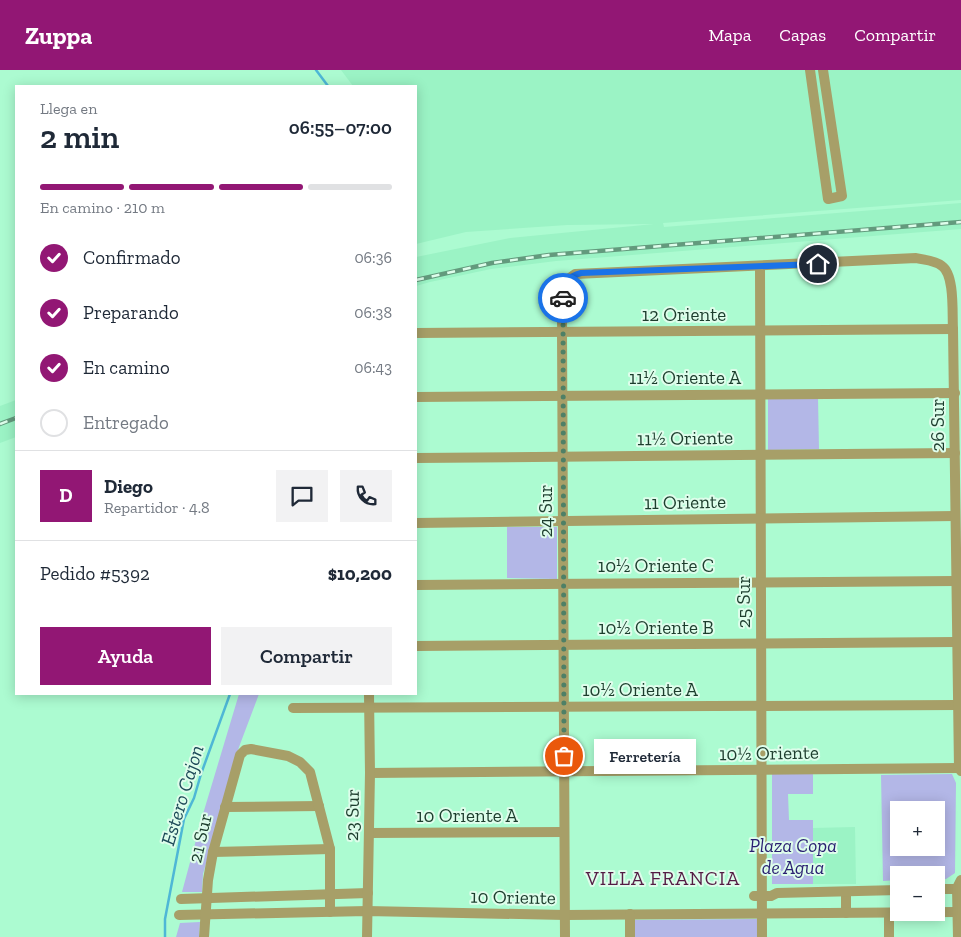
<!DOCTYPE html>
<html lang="es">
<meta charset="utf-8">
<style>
:root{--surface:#fff;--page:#f2f2f3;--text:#1f2937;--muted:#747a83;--line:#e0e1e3;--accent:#921774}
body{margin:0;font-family:"Zilla Slab",serif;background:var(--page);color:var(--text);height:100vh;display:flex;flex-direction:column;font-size:19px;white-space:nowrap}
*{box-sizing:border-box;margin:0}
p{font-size:16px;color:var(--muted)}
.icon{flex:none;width:28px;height:28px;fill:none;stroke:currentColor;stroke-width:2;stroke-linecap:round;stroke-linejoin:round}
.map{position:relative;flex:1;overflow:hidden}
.side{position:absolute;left:15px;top:15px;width:402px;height:610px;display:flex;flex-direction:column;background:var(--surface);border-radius:0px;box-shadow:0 2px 12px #0003}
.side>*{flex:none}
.controls{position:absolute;left:890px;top:731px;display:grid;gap:10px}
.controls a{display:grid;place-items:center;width:55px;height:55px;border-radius:0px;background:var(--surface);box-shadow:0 2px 12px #0003;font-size:25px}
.pin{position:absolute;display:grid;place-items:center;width:42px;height:42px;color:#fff;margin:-21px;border:2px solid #fff;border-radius:50%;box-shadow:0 1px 5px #0007}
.courier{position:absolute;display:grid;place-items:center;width:50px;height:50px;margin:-25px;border:4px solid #1a73e8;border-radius:50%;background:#fff;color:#222;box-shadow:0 1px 6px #0007}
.bubble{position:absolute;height:35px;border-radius:0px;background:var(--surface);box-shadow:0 2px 12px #0003;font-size:16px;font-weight:600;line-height:35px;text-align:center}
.head em{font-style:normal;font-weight:600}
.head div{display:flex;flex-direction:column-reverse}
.head{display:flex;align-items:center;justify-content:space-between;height:85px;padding:0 25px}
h1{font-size:32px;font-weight:600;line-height:38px}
.bar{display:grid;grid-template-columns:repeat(4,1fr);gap:8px 5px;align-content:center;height:60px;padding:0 25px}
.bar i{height:6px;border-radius:4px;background:var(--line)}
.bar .selected{background:var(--accent)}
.bar p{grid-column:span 4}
.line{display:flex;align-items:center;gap:12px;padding:0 25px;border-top:1px solid var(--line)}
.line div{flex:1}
.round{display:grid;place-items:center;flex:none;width:52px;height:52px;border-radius:0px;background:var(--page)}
ol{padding:0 25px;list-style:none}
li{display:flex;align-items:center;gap:15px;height:55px}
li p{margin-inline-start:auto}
li .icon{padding:5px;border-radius:50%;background:var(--accent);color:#fff;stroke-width:4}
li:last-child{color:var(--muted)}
li i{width:28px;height:28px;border:2px solid var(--line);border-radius:50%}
.primary-button{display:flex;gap:10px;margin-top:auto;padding:10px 25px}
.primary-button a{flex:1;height:58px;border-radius:0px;background:var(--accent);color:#fff;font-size:20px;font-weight:600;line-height:58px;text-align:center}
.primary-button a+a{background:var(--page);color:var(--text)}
header{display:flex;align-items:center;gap:30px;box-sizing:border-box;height:70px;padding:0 25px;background:var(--accent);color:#fff}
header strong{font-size:24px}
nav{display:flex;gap:28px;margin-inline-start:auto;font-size:18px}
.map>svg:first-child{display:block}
.built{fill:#9bf3c5}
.green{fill:#b3b7e7;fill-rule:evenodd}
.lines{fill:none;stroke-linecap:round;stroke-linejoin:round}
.stream{stroke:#4eb7d6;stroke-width:2.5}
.street{stroke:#a79f68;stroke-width:10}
.rail-casing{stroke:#639a7d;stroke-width:4.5}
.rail{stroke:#defdeb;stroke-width:2.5;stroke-dasharray:8;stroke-linecap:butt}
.done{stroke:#4e8066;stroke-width:5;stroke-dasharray:0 9}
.route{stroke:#1a73e8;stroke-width:6}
.labels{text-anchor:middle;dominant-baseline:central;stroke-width:4;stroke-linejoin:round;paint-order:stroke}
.street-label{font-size:19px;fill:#1c3d2d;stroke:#defdeb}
.park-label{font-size:19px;font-style:italic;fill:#291f71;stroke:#defdeb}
.water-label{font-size:20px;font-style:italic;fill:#1d4a58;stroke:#defdeb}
.neighbourhood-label{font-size:20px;letter-spacing:1px;fill:#541b44;stroke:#defdeb}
</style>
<header>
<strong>Zuppa</strong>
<nav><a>Mapa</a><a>Capas</a><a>Compartir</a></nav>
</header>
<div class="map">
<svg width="961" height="867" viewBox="0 0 961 867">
<rect width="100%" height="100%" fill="#acfbd1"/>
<g class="built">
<path d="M341,0h620v130l-298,23 1,4 297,-24v26l-405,32 -65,8 -61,13 -14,4v-29l94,-19 144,-14 -87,1 -101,7 -50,12v-158h-63z"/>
<path d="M16,330v37l-16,6v-37z"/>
<path d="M855,757l1,57h-43v-56z"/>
</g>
<g class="green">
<path d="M768,328h50l1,51 -51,1z"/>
<path d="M507,457h50v52l-50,-1z"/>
<path d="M239,624h20l-20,53 -36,127 -1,18h-20l21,-78z"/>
<path d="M772,704h41v20h-25l1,26h24v64h-41z"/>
<path d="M952,704l4,9 -1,90 -9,6h-10v-4h-37v5l-16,1 -2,-106zM899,740h37v38h-37z"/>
<path d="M757,849v18h-124v-17z"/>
<path d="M200,852l-1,15h-23l4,-14z"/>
</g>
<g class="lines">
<g class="stream">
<path d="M316,0l12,16"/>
<path d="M165,867v-18l19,-100 10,-21 7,-24 29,-80"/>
</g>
<g class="street">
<path d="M810,0l18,129 14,-3 -19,-126"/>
<path d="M760,197l2,670"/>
<path d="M416,263l537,-4"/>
<path d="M416,327l539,-4"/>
<path d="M416,388l539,-5"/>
<path d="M416,453l539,-7"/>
<path d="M416,515l539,-4"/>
<path d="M416,576l540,-4"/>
<path d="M293,638l664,-3"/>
<path d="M370,703l589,-5"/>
<path d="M225,737l94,-1"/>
<path d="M369,763l195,-1"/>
<path d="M213,782l117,-3"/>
<path d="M936,819h25"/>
<path d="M846,822v21"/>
<path d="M754,826h17l6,-3 122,-3"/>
<path d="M181,829l187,-6"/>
<path d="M889,843v24"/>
<path d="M179,845l188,-4 198,4 392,-3"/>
<path d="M204,867l4,-57 5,-28 27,-97 5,-5 6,-1 37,7 12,6 10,10 20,77v63"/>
<path d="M367,867l3,-164 -1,-79"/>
<path d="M565,867l-3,-605c1,-18 -5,-48 13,-58l341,-16c8,2 19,2 26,8 13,9 10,48 11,63l6,439 2,3"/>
<path d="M630,867v-23"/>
<path d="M958,867l-1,-49 4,-8"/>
</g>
<defs>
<g id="rail">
<path d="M416,210l76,-17 57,-8 412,-33"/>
<path d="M0,354l16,-6"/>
</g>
</defs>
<use href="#rail" class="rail-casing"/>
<use href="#rail" class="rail"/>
</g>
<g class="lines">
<path class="done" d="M563,228l1,458"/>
<path class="route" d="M563,228c0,-13 5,-22 18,-25l237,-9"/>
</g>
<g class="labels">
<g class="street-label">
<text x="684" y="244">12 Oriente</text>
<text x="685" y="307">11½ Oriente A</text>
<text transform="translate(937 355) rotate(-90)">26 Sur</text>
<text transform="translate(685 368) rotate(-1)">11½ Oriente</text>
<text transform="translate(685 432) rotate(-1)">11 Oriente</text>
<text transform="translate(545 441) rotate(-90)">24 Sur</text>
<text x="656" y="495">10½ Oriente C</text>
<text transform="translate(743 532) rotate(-90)">25 Sur</text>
<text x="656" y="557">10½ Oriente B</text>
<text x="640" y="619">10½ Oriente A</text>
<text transform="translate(769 683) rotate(-1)">10½ Oriente</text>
<text transform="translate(352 745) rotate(-89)">23 Sur</text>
<text x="467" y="745">10 Oriente A</text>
<text transform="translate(200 768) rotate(-77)">21 Sur</text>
<text transform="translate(513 827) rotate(1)">10 Oriente</text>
</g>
<g class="park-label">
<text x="793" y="775">Plaza Copa<tspan x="793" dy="22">de Agua</tspan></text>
</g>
<g class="water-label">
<text transform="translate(182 725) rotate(-73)">Estero Cajon</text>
</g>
<g class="neighbourhood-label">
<text x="663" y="808">VILLA FRANCIA</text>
</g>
</g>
</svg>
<div class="controls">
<a>+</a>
<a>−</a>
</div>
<div class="pin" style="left:564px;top:686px;background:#ea580c"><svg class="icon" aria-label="bag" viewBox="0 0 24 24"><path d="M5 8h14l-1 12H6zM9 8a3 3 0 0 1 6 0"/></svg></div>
<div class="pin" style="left:818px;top:194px;background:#1f2937"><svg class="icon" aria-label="home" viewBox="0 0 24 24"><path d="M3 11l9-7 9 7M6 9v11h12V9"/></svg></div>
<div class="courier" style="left:563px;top:228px"><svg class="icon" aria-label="car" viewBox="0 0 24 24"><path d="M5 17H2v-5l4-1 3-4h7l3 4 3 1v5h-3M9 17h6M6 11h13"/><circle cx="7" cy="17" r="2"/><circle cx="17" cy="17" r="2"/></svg></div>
<div class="bubble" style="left:594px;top:669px;width:102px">Ferretería</div>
<section class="side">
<div class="head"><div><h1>2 min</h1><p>Llega en</p></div><em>06:55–07:00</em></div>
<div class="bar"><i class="selected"></i><i class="selected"></i><i class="selected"></i><i></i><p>En camino · 210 m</p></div>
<ol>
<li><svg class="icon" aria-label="check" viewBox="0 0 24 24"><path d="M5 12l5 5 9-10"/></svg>Confirmado<p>06:36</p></li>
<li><svg class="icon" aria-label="check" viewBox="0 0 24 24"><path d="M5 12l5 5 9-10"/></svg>Preparando<p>06:38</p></li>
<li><svg class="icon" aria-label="check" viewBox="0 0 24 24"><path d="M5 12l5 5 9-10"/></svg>En camino<p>06:43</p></li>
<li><i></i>Entregado</li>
</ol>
<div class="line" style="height:90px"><b class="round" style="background:var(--accent);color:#fff">D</b><div><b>Diego</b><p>Repartidor · 4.8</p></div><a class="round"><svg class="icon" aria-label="chat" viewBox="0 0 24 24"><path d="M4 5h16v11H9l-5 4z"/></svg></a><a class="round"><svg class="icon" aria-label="phone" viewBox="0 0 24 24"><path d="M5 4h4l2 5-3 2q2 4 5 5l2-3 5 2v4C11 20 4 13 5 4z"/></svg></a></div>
<div class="line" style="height:65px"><div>Pedido #5392</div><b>$10,200</b></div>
<div class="primary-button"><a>Ayuda</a><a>Compartir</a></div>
</section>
</div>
